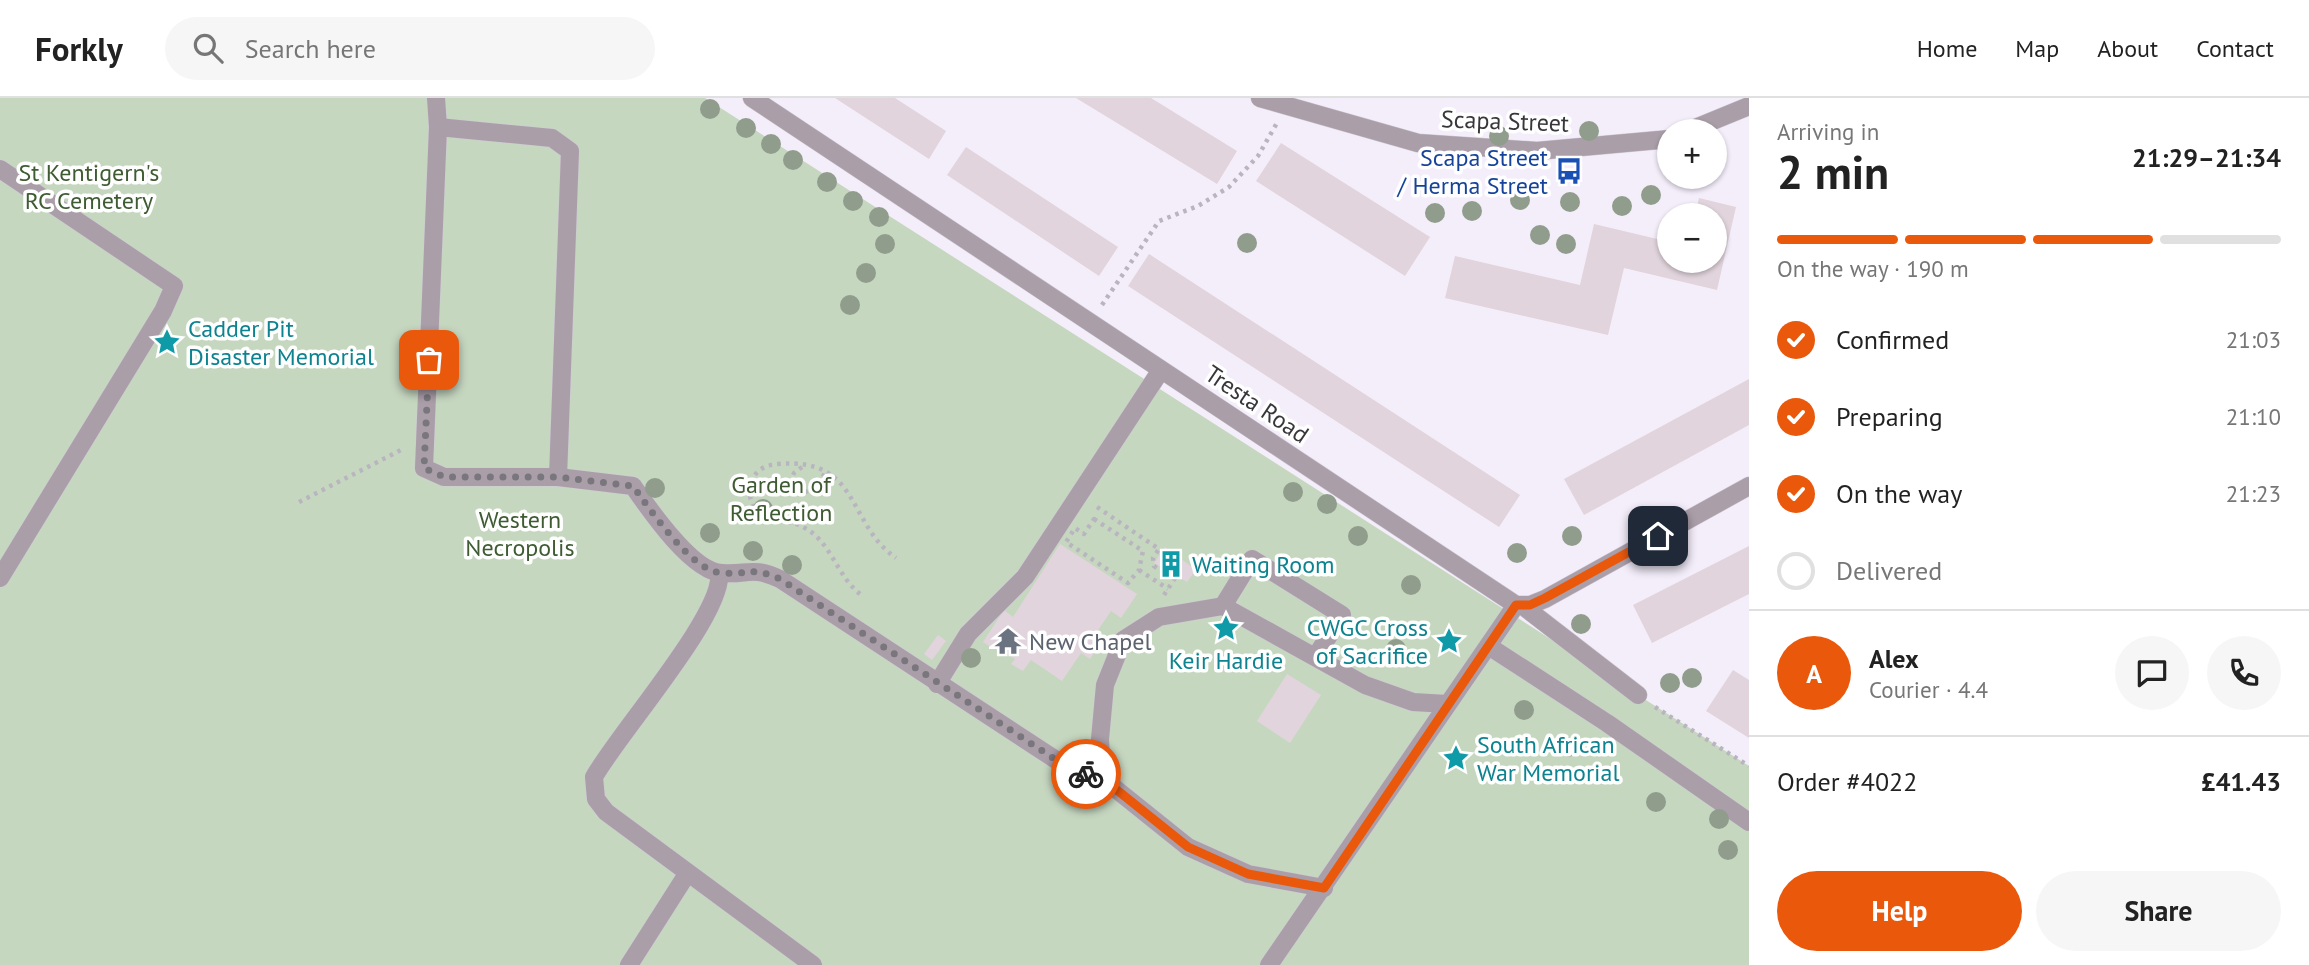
<!DOCTYPE html>
<meta charset="utf-8">
<style>
:root{--surface:#fff;--page:#f6f6f6;--text:#222;--muted:#767676;--line:#e0e0e0;--accent:#ea580c}
body{margin:0;font-family:"PT Sans",sans-serif;background:var(--page);color:var(--text);height:100vh;display:flex;flex-direction:column;font-size:26px;white-space:nowrap}
*{box-sizing:border-box;margin:0}
p{font-size:23px;color:var(--muted)}
.icon{flex:none;width:38px;height:38px;fill:none;stroke:currentColor;stroke-width:2;stroke-linecap:round;stroke-linejoin:round}
.map{position:relative;flex:1;overflow:hidden}
.sheet{display:flex;flex-direction:column;background:var(--surface);width:560px}
.sheet>*{flex:none}
.fabs{position:absolute;left:1657px;top:21px;display:grid;gap:14px}
.fabs a{display:grid;place-items:center;width:70px;height:70px;border-radius:50%;background:var(--surface);box-shadow:0 2px 5px #0004;font-size:35px}
.pin{position:absolute;display:grid;place-items:center;width:60px;height:60px;color:#fff;margin:-30px;border-radius:14px;box-shadow:0 4px 10px #0006}
.courier{position:absolute;display:grid;place-items:center;width:70px;height:70px;margin:-35px;border:5px solid #ea580c;border-radius:50%;background:#fff;color:#222;box-shadow:0 2px 9px #0007}
.overview em{font-style:normal;font-weight:700}
.overview div{display:flex;flex-direction:column-reverse}
.overview{display:flex;align-items:center;justify-content:space-between;height:119px;padding:0 28px}
h1{font-size:46px;font-weight:700;line-height:52px}
.bar{display:grid;grid-template-columns:repeat(4,1fr);gap:10px 7px;align-content:center;height:84px;padding:0 28px}
.bar i{height:9px;border-radius:5px;background:var(--line)}
.bar .active{background:var(--accent)}
.bar p{grid-column:span 4}
.line{display:flex;align-items:center;gap:18px;padding:0 28px;border-top:2px solid var(--line)}
.line div{flex:1}
.round{display:grid;place-items:center;flex:none;width:74px;height:74px;border-radius:37px;background:var(--page)}
ol{padding:0 28px;list-style:none}
li{display:flex;align-items:center;gap:21px;height:77px}
li p{margin-inline-start:auto}
li .icon{padding:7px;border-radius:50%;background:var(--accent);color:#fff;stroke-width:4}
li:last-child{color:var(--muted)}
li i{width:38px;height:38px;border:4px solid var(--line);border-radius:50%}
.cta{display:flex;gap:14px;margin-top:auto;padding:14px 28px}
.cta a{flex:1;height:80px;border-radius:42px;background:var(--accent);color:#fff;font-size:28px;font-weight:700;line-height:80px;text-align:center}
.cta a+a{background:var(--page);color:var(--text)}
header{display:flex;align-items:center;gap:42px;box-sizing:border-box;height:98px;padding:0 35px;background:var(--surface);border-bottom:2px solid var(--line)}
header strong{font-size:33px}
nav{display:flex;gap:38px;margin-inline-start:auto;font-size:24px}
.search{width:490px;height:63px;background:var(--page);display:flex;align-items:center;gap:18px;box-sizing:border-box;padding:0 24px;border-radius:38px;color:var(--muted);font-size:26px}
main{display:flex;flex:1;min-height:0}
.map>svg:first-child{display:block}
.green{fill:#c6d7c0}
.building{fill:#e1d4dc}
.lines{fill:none;stroke-linecap:round;stroke-linejoin:round}
.minor-casing{stroke:#cec9d5;stroke-width:19}
.path{stroke:#b9b5bf;stroke-width:4.5;stroke-dasharray:3.5 5;stroke-linecap:butt}
.minor{stroke:#aa9ea8;stroke-width:18}
.tree{fill:#909d8c}
.done{stroke:#7a767e;stroke-width:7;stroke-dasharray:0 12.6}
.route{stroke:#ea580c;stroke-width:9}
.labels{text-anchor:middle;dominant-baseline:central;stroke-width:7;stroke-linejoin:round;paint-order:stroke}
.street-label{font-size:24px;fill:#38363b;stroke:#fefefe}
.transit-label{font-size:24px;fill:#164399;stroke:#fefefe;text-anchor:end}
.park-label{font-size:24px;fill:#3e5b32;stroke:#fefefe}
.culture-label{font-size:24px;fill:#0d838f;stroke:#fefefe;text-anchor:start}
.worship-label{font-size:24px;fill:#5b616d;stroke:#fefefe;text-anchor:start}
</style>
<header>
<strong>Forkly</strong>
<div class="search"><svg class="icon" aria-label="search" viewBox="0 0 24 24"><circle cx="10" cy="10" r="6"/><path d="M15 15l6 6"/></svg>Search here</div>
<nav><a>Home</a><a>Map</a><a>About</a><a>Contact</a></nav>
</header>
<main>
<div class="map">
<svg width="1749" height="867" viewBox="0 0 1749 867">
<rect width="100%" height="100%" fill="#f4eefb"/>
<path class="green" d="M0,0h705l1044,668v199h-1749z"/>
<g class="building">
<path d="M835,0h60l51,33 -17,28z"/>
<path d="M1076,0h75l86,53 -20,33z"/>
<path d="M1281,45l149,94 -25,39 -149,-95z"/>
<path d="M966,49l152,100 -19,29 -152,-101z"/>
<path d="M1699,100l37,9 -19,83 -93,-22 -16,67 -163,-37 10,-42 125,29 14,-61 76,18v19h45v-46h-20z"/>
<path d="M1149,156l371,241 -21,32 -371,-241z"/>
<path d="M1749,281v46l-165,90 -20,-36z"/>
<path d="M1060,446l77,50 -16,24 -10,-7 -17,25 8,5 -12,18 -9,-6 -19,28 -31,-21 -8,11 -12,-7 4,-5 -21,-14 -2,3 -9,-6 21,-32 9,7z"/>
<path d="M1749,448v48l-97,49 -19,-38z"/>
<path d="M1165,449l31,23 -9,12 -33,-19z"/>
<path d="M938,537l8,6 -14,19 -8,-6z"/>
<path d="M1733,572l16,10v58l-43,-27z"/>
<path d="M1287,576l34,21 -31,48 -33,-22z"/>
</g>
<g class="lines">
<defs>
<g id="minor">
<path d="M436,0l2,29 -14,341 20,9h114l75,9c16,23 59,86 89,87 27,2 29,-7 58,6l293,192 29,7"/>
<path d="M752,0l764,507h14l15,-6 204,-113"/>
<path d="M1260,0l158,45 119,8 133,-12"/>
<path d="M438,29l114,11 18,13 -12,326"/>
<path d="M1688,33l61,-25"/>
<path d="M0,71l174,117 -11,25 -163,267"/>
<path d="M719,475c6,40 -101,161 -125,204l2,22 10,13 207,153"/>
<path d="M1223,508l29,-47 90,56 -26,41"/>
<path d="M1523,508l115,89"/>
<path d="M1490,549l117,76 142,99"/>
<path d="M937,586l31,-50 57,-57 136,-207"/>
<path d="M1324,790l-76,-14 -60,-27 -86,-69 -2,-39 5,-54 18,-45 36,-23 64,-11 142,79 48,17 34,2"/>
<path d="M629,867l58,-91"/>
<path d="M1269,867l247,-360"/>
</g>
</defs>
<use href="#minor" class="minor-casing"/>
<g class="path">
<path d="M1102,207l57,-84 39,-15 31,-19 29,-31 19,-33"/>
<path d="M802,369l-8,6 -5,12 9,9 17,-5 11,-18"/>
<path d="M299,404l104,-53"/>
<path d="M1097,409l62,42 -6,9 1,8 20,13"/>
<path d="M1094,421l49,32 -4,19 -11,13 -62,-41 9,-14 9,6z"/>
<path d="M1139,472l29,19"/>
<path d="M860,496c-23,-18 -29,-52 -55,-66 -13,-8 -32,-6 -47,-13 -7,-11 -11,-21 -6,-35 5,-11 14,-15 26,-16 83,-7 68,59 118,94"/>
<path d="M1164,497l13,-20"/>
<path d="M1655,609l94,59"/>
</g>
<use href="#minor" class="minor"/>
</g>
<g class="tree">
<circle cx="710" cy="11" r="10"/>
<circle cx="746" cy="30" r="10"/>
<circle cx="1589" cy="33" r="10"/>
<circle cx="1499" cy="38" r="10"/>
<circle cx="771" cy="46" r="10"/>
<circle cx="793" cy="62" r="10"/>
<circle cx="827" cy="84" r="10"/>
<circle cx="1651" cy="97" r="10"/>
<circle cx="1520" cy="102" r="10"/>
<circle cx="853" cy="103" r="10"/>
<circle cx="1570" cy="104" r="10"/>
<circle cx="1622" cy="108" r="10"/>
<circle cx="1472" cy="113" r="10"/>
<circle cx="1435" cy="115" r="10"/>
<circle cx="879" cy="119" r="10"/>
<circle cx="1540" cy="137" r="10"/>
<circle cx="1247" cy="145" r="10"/>
<circle cx="885" cy="146" r="10"/>
<circle cx="1566" cy="146" r="10"/>
<circle cx="866" cy="175" r="10"/>
<circle cx="850" cy="207" r="10"/>
<circle cx="655" cy="390" r="10"/>
<circle cx="1293" cy="394" r="10"/>
<circle cx="1327" cy="406" r="10"/>
<circle cx="763" cy="411" r="10"/>
<circle cx="710" cy="435" r="10"/>
<circle cx="1358" cy="438" r="10"/>
<circle cx="1572" cy="438" r="10"/>
<circle cx="753" cy="453" r="10"/>
<circle cx="1517" cy="455" r="10"/>
<circle cx="792" cy="467" r="10"/>
<circle cx="1411" cy="487" r="10"/>
<circle cx="1581" cy="526" r="10"/>
<circle cx="1396" cy="551" r="10"/>
<circle cx="971" cy="560" r="10"/>
<circle cx="1692" cy="580" r="10"/>
<circle cx="1670" cy="585" r="10"/>
<circle cx="1524" cy="612" r="10"/>
<circle cx="1568" cy="649" r="10"/>
<circle cx="1656" cy="704" r="10"/>
<circle cx="1719" cy="721" r="10"/>
<circle cx="1728" cy="752" r="10"/>
</g>
<g class="lines">
<path class="done" d="M429,262l-5,108 20,9h114l75,9c17,23 59,86 89,87 27,2 29,-7 58,6l293,192 13,3"/>
<path class="route" d="M1086,676l16,4 86,69 60,27 76,14 192,-283h14l15,-7 113,-62"/>
</g>
<defs>
<symbol id="bus-bare" viewBox="-9 -9 18 18"><path d="M-5-6H5V4H4V6H2V4H-2V6H-4V4H-5ZM-3.5-4V0h7V-4ZM-3.5 1.2v1.5H-2V1.2ZM2 1.2v1.5H3.5V1.2Z" fill="#1a4fb4" stroke="#fefefe" stroke-width="2.5" paint-order="stroke"/></symbol>
<symbol id="sight-bare" viewBox="-9 -9 18 18"><path d="M0-6L1.8-2.2L6-1.7L2.9 1.2L3.7 5.4L0 3.3L-3.7 5.4L-2.9 1.2L-6-1.7L-1.8-2.2Z" fill="#0f9aa8" stroke="#fefefe" stroke-width="2.5" paint-order="stroke"/></symbol>
<symbol id="building-bare" viewBox="-9 -9 18 18"><path d="M-4-6H4V6H1V3H-1V6H-4ZM-2.5-4.3h1.7v1.8h-1.7ZM.8-4.3h1.7v1.8H.8ZM-2.5-1h1.7V.8h-1.7ZM.8-1h1.7V.8H.8Z" fill="#0f9aa8" stroke="#fefefe" stroke-width="2.5" paint-order="stroke"/></symbol>
<symbol id="temple-bare" viewBox="-9 -9 18 18"><path d="M0-6L5-2H3V0L6.5 2.5H4V6H1.5V3h-3V6H-4V2.5H-6.5L-3 0V-2H-5Z" fill="#6b7280" stroke="#fefefe" stroke-width="2.5" paint-order="stroke"/></symbol>
</defs>
<g fill-rule="evenodd">
<use href="#bus-bare" x="1550" y="54" width="38" height="38"/>
<use href="#sight-bare" x="148" y="225" width="38" height="38"/>
<use href="#building-bare" x="1152" y="447" width="38" height="38"/>
<use href="#sight-bare" x="1207" y="511" width="38" height="38"/>
<use href="#temple-bare" x="989" y="524" width="38" height="38"/>
<use href="#sight-bare" x="1430" y="524" width="38" height="38"/>
<use href="#sight-bare" x="1437" y="641" width="38" height="38"/>
</g>
<g class="labels">
<g class="street-label">
<text transform="translate(1505 23) rotate(2)">Scapa Street</text>
<text transform="translate(1257 306) rotate(34)">Tresta Road</text>
</g>
<g class="transit-label">
<text x="1548" y="59">Scapa Street<tspan x="1548" dy="28">/ Herma Street</tspan></text>
</g>
<g class="park-label">
<text x="89" y="74">St Kentigern's<tspan x="89" dy="28">RC Cemetery</tspan></text>
<text x="781" y="386">Garden of<tspan x="781" dy="28">Reflection</tspan></text>
<text x="520" y="421">Western<tspan x="520" dy="28">Necropolis</tspan></text>
</g>
<g class="culture-label">
<text x="188" y="230">Cadder Pit<tspan x="188" dy="28">Disaster Memorial</tspan></text>
<text x="1192" y="466">Waiting Room</text>
<text x="1428" y="529" text-anchor="end">CWGC Cross<tspan x="1428" dy="28">of Sacrifice</tspan></text>
<text x="1226" y="562" text-anchor="middle">Keir Hardie</text>
<text x="1477" y="646">South African<tspan x="1477" dy="28">War Memorial</tspan></text>
</g>
<g class="worship-label">
<text x="1029" y="543">New Chapel</text>
</g>
</g>
</svg>
<div class="fabs">
<a>+</a>
<a>−</a>
</div>
<div class="pin" style="left:429px;top:262px;background:#ea580c"><svg class="icon" aria-label="bag" viewBox="0 0 24 24"><path d="M5 8h14l-1 12H6zM9 8a3 3 0 0 1 6 0"/></svg></div>
<div class="pin" style="left:1658px;top:438px;background:#1f2937"><svg class="icon" aria-label="home" viewBox="0 0 24 24"><path d="M3 11l9-7 9 7M6 9v11h12V9"/></svg></div>
<div class="courier" style="left:1086px;top:676px"><svg class="icon" aria-label="bike" viewBox="0 0 24 24"><circle cx="6" cy="16" r="4"/><circle cx="18" cy="16" r="4"/><path d="M6 16l4-8h5l3 8M10 8l3 8H6M13 5h3"/></svg></div>
</div>
<section class="sheet">
<div class="overview"><div><h1>2 min</h1><p>Arriving in</p></div><em>21:29–21:34</em></div>
<div class="bar"><i class="active"></i><i class="active"></i><i class="active"></i><i></i><p>On the way · 190 m</p></div>
<ol>
<li><svg class="icon" aria-label="check" viewBox="0 0 24 24"><path d="M5 12l5 5 9-10"/></svg>Confirmed<p>21:03</p></li>
<li><svg class="icon" aria-label="check" viewBox="0 0 24 24"><path d="M5 12l5 5 9-10"/></svg>Preparing<p>21:10</p></li>
<li><svg class="icon" aria-label="check" viewBox="0 0 24 24"><path d="M5 12l5 5 9-10"/></svg>On the way<p>21:23</p></li>
<li><i></i>Delivered</li>
</ol>
<div class="line" style="height:126px"><b class="round" style="background:var(--accent);color:#fff">A</b><div><b>Alex</b><p>Courier · 4.4</p></div><a class="round"><svg class="icon" aria-label="chat" viewBox="0 0 24 24"><path d="M4 5h16v11H9l-5 4z"/></svg></a><a class="round"><svg class="icon" aria-label="phone" viewBox="0 0 24 24"><path d="M5 4h4l2 5-3 2q2 4 5 5l2-3 5 2v4C11 20 4 13 5 4z"/></svg></a></div>
<div class="line" style="height:91px"><div>Order #4022</div><b>£41.43</b></div>
<div class="cta"><a>Help</a><a>Share</a></div>
</section>
</main>
